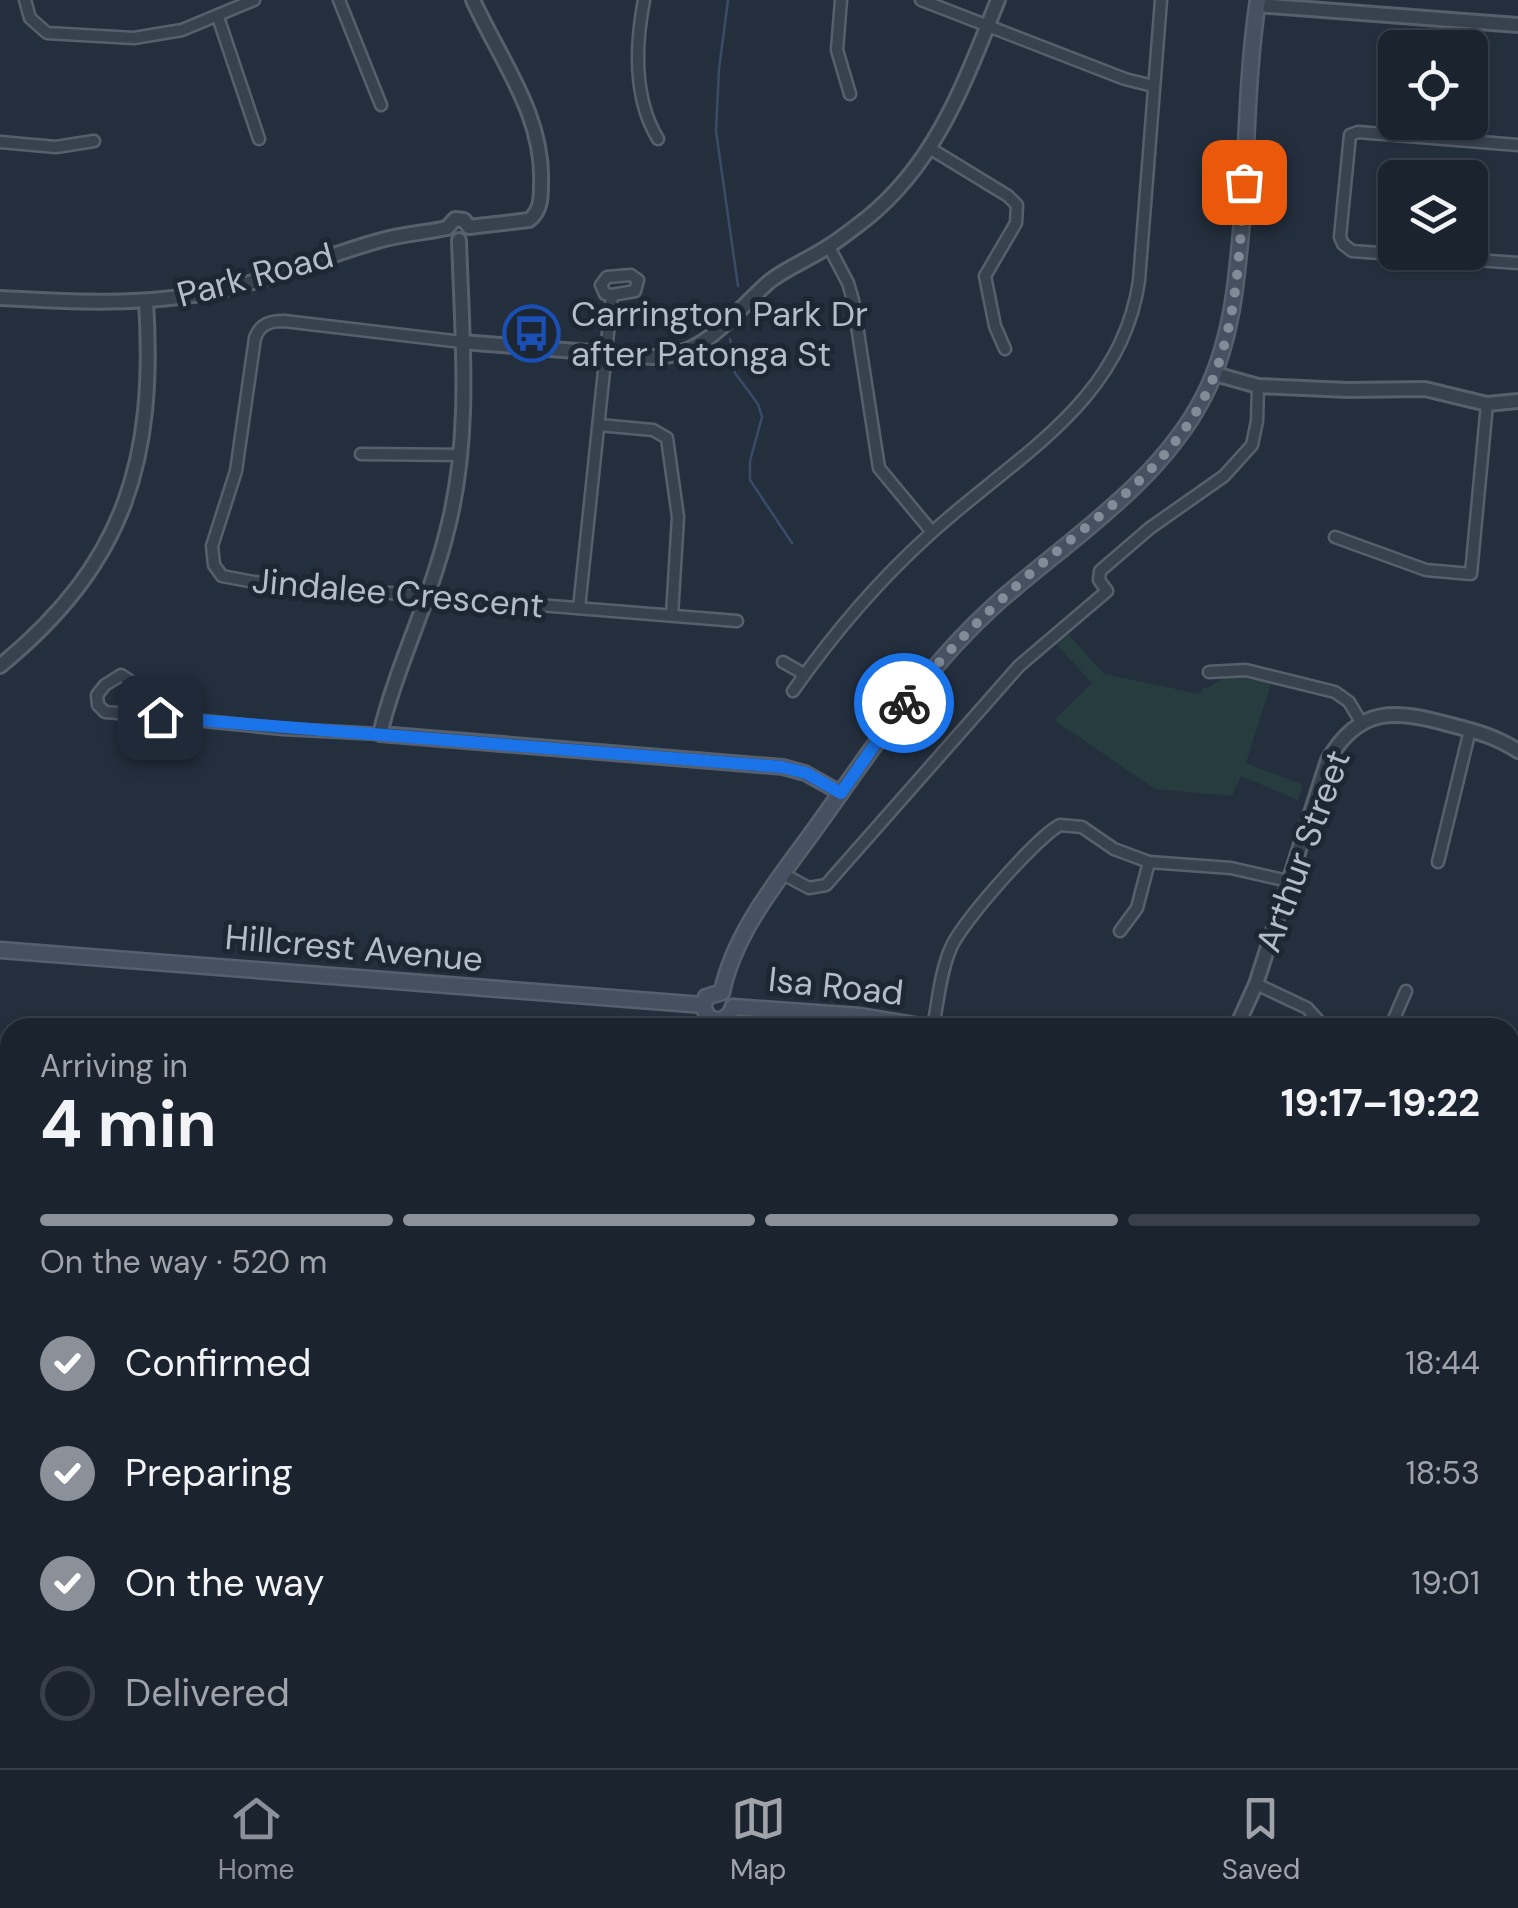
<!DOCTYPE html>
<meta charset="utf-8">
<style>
:root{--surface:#1b232e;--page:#282f3a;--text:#f1f3f6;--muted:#a0a4aa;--line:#39404a;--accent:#8c9099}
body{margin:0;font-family:"DM Sans",sans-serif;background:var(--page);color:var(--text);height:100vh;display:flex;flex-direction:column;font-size:38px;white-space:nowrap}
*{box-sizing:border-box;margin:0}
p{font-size:32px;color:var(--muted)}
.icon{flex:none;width:55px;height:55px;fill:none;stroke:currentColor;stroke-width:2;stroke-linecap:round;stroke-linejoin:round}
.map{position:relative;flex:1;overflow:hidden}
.sheet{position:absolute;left:0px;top:1018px;width:1520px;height:752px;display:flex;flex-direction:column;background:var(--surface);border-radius:30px 30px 0 0;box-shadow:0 2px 8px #0004,0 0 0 2px var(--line)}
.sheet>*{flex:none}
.tools{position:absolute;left:1378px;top:30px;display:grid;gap:20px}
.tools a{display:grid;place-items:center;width:110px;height:110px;border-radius:15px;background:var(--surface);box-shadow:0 2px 8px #0004,0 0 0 2px var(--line);font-size:50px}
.pin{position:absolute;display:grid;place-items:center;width:85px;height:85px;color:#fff;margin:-42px;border-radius:20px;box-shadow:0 5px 15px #0006}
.courier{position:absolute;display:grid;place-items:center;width:100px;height:100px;margin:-50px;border:8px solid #1a73e8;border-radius:50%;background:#fff;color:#222;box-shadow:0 2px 12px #0007}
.head em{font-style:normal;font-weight:700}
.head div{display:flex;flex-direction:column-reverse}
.head{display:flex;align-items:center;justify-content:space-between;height:170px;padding:0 40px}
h1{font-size:65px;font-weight:700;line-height:75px}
.bar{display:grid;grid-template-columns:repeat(4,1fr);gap:15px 10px;align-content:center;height:120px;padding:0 40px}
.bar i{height:12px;border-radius:8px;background:var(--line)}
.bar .selected{background:var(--accent)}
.bar p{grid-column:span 4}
ol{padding:0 40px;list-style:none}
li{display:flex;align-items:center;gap:30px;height:110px}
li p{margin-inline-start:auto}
li .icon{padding:10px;border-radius:50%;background:var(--accent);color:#fff;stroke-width:4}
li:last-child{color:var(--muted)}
li i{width:55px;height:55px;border:5px solid var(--line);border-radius:50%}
.tabs{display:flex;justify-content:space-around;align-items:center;height:140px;border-top:2px solid var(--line);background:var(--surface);font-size:28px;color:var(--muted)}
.tabs a{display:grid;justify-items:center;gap:5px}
.tabs .selected{color:var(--accent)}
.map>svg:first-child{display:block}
.green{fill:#263c3f}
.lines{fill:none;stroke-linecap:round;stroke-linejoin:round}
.stream{stroke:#394c67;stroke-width:2.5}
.minor-casing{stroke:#565f6c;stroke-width:15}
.tertiary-casing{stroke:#565f6c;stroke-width:18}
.secondary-casing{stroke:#565f6c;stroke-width:19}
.minor{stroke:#38414e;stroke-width:10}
.tertiary{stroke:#38414e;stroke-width:12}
.secondary{stroke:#465061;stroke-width:14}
.done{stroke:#828b98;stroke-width:10;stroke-dasharray:0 18}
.route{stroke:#1a73e8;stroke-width:12}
.labels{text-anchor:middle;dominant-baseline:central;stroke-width:10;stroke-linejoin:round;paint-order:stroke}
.street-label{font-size:35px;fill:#b4bcc9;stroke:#1d2633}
.poi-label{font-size:35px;fill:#b4bcc9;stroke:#1d2633;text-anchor:start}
</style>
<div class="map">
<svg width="1518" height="1768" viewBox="0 0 1518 1768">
<rect width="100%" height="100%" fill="#242f3e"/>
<g class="green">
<path d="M1068,634l36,40 96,20 3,-6 6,-1 22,-13 41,7 -26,82 57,22 -5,15 -57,-24 -9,20 -77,-7 -101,-69 38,-37 -36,-39z"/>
<path d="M1510,1549l8,1v218h-377l1,-8h368z"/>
</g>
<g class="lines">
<g class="stream">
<path d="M728,0l-9,69 -3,62 22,155"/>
<path d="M730,339l5,34 23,31 4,13 -12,44v19l42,63"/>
</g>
<defs>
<g id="minor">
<path d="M25,0l5,18 17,15 87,5 48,-8 72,-30"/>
<path d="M339,0l42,105"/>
<path d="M644,0c-9,47 -11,98 14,139"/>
<path d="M841,0l-4,50 13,44"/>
<path d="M921,0l204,79 28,7"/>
<path d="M218,17l41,122"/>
<path d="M0,142l56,5 38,-6"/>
<path d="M1518,145l-160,-13 -8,3 -10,102 3,7 9,7 166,12"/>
<path d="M931,149l77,47 9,9 -1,18 -31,53 10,50 10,23"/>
<path d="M829,247l19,36 5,17 26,168 53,64"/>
<path d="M462,342l-178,-21c-14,0 -24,3 -29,17l-19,133 -24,75 2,19 8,11 32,6 483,39"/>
<path d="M599,425l54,5 14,8 11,79 -6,98"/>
<path d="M361,454l100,1"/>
<path d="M1335,537l91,33 45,4 16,-170"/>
<path d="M579,608l33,-313 -7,-1 -4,-9 6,-8 24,-2 7,5 -3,11 -23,4"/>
<path d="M783,662l21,12"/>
<path d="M1209,672l37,-2 89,22 14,10 12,20"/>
<path d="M793,691c40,-57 84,-109 136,-156 85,-78 192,-131 210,-254l22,-281"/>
<path d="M143,715l-38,-3 -7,-7 -1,-10 8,-10 16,-10 12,8 10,32 140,14 97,5"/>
<path d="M1438,862l32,-132"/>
<path d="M783,874l26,14 17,-3 193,-219 88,-75 -8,-11 1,-9 50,-43 74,-52 28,-31 5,-24 1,-35"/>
<path d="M1120,931l17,-23 12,-46"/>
<path d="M1256,984l51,24 18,20"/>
<path d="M933,1027c5,-25 7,-53 17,-77 9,-25 87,-113 110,-125l22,2 32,22 35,13 82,6 57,13"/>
<path d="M1390,1028l16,-37"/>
<path d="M1510,1145l8,-1"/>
<path d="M0,1194l10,1"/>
<path d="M0,1309l10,1"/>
<path d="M0,1425l10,1"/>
<path d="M0,1622l10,1"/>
</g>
<g id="tertiary">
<path d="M1257,5l261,20"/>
<path d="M469,227l60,-7c12,-9 12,-22 12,-36 3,-69 -41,-124 -68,-184"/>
<path d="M447,228l8,-9 9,1 5,7"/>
<path d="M459,240c3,97 13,196 -12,291 -17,70 -50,133 -67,203l403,33 22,6 36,20"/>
<path d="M0,298c72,4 145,8 216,-7 56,-11 108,-35 162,-50 23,-7 46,-8 69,-13"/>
<path d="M462,342l190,15c53,1 82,-45 118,-76 18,-14 40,-22 59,-35 13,-8 25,-18 37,-27 71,-57 99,-138 132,-219"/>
<path d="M1215,374l43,12 90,4 77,-1 62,15 31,-3"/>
<path d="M0,666c126,-103 156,-207 146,-365"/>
<path d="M1236,1028l20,-44 72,-224c32,-55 68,-50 123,-35 24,6 46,12 67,26"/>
<path d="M1119,1768v-8"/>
</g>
<g id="secondary">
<path d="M0,950l703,55"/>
<path d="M722,992c13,-63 62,-119 98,-170 55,-77 105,-154 176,-218 72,-64 163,-120 208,-208 28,-55 33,-116 38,-176 5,-73 5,-148 16,-220"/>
<path d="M722,992l-16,5c-9,23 19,33 27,10"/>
<path d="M733,1007l127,9 73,12"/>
<path d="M1510,1391h8"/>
<path d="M384,1768l2,-8"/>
</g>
</defs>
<use href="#minor" class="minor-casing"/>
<use href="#tertiary" class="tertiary-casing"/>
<use href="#secondary" class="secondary-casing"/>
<use href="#minor" class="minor"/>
<use href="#tertiary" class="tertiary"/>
<use href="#secondary" class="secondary"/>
</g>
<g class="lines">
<path class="done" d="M904,703c40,-49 85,-94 134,-136 67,-57 146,-110 178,-196 22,-60 24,-126 28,-189"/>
<path class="route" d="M160,717l622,50 24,6 35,20 63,-90"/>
</g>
<defs>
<symbol id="bus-ring" viewBox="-11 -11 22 22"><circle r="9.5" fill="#1d2633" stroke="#1a4fb4" stroke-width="1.5"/><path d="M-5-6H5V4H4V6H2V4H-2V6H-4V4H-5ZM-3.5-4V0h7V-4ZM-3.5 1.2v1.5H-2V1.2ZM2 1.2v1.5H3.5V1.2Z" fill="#1a4fb4"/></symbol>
</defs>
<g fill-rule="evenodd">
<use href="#bus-ring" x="500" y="302" width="63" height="63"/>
</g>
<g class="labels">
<g class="street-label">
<text transform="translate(255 275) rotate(-15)">Park Road</text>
<text transform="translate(398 593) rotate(5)">Jindalee Crescent</text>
<text transform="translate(1303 851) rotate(-70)">Arthur Street</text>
<text transform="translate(354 948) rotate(5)">Hillcrest Avenue</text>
<text transform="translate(836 986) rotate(6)">Isa Road</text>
</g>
<g class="poi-label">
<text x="571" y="314">Carrington Park Dr<tspan x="571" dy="40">after Patonga St</tspan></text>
</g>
</g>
</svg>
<div class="tools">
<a><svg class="icon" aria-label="locate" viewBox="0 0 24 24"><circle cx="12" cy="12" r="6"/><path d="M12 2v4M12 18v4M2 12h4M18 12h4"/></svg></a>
<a><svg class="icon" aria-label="layers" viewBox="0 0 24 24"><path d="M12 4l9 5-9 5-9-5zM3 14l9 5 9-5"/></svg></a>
</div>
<div class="pin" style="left:1244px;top:182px;background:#ea580c"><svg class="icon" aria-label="bag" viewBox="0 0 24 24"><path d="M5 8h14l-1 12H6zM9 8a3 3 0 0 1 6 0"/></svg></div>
<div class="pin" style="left:160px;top:717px;background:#1f2937"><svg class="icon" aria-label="home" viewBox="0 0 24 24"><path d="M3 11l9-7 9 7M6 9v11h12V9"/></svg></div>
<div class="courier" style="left:904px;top:703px"><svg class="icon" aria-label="bike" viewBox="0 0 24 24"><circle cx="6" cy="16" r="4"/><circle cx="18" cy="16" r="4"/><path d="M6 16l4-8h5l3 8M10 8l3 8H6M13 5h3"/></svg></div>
<section class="sheet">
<div class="head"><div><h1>4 min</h1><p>Arriving in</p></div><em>19:17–19:22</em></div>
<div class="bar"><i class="selected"></i><i class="selected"></i><i class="selected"></i><i></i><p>On the way · 520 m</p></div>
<ol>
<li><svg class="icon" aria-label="check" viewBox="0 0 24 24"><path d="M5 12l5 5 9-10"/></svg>Confirmed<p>18:44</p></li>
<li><svg class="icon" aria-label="check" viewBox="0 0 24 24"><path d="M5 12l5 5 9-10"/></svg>Preparing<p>18:53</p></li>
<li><svg class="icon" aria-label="check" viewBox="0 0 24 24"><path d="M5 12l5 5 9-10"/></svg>On the way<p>19:01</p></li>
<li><i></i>Delivered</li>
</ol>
</section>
</div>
<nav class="tabs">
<a class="selected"><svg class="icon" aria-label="home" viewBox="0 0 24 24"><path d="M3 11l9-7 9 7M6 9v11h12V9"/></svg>Home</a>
<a><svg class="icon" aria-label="map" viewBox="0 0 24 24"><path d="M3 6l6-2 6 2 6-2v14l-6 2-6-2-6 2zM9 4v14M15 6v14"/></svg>Map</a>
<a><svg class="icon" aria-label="saved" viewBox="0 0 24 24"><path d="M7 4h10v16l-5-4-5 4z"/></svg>Saved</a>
</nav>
